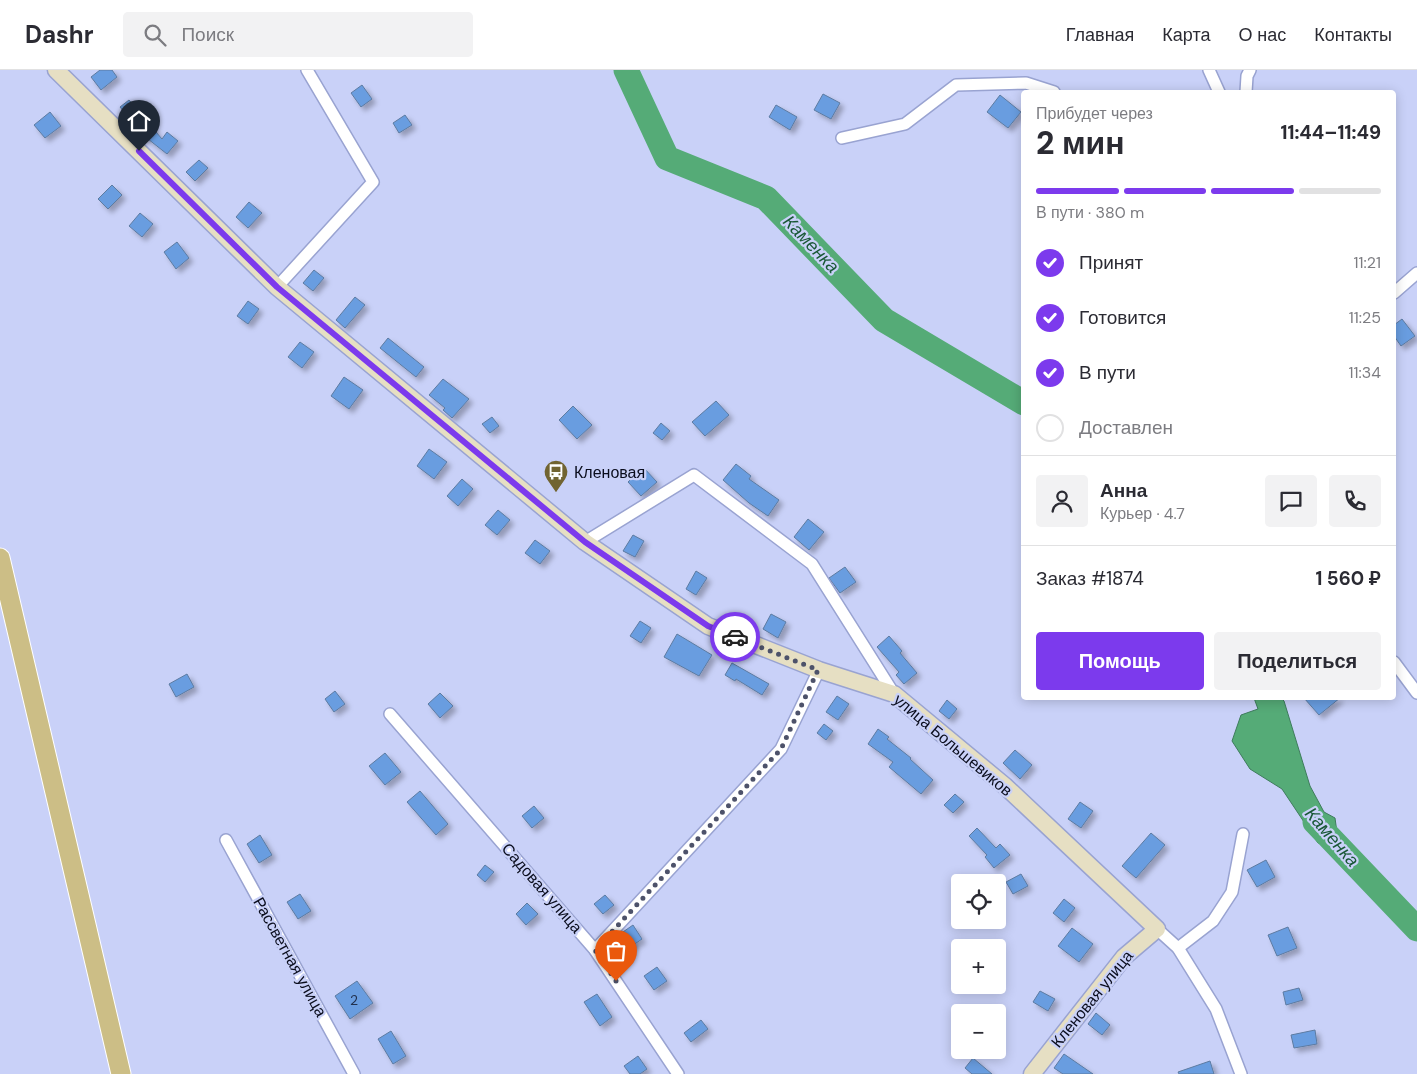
<!DOCTYPE html>
<html lang="ru">
<meta charset="utf-8">
<style>
:root{--surface:#fff;--page:#f2f2f3;--text:#2b2b33;--muted:#7c7c81;--line:#e1e1e2;--accent:#7c3aed}
body{margin:0;font-family:"DM Sans",sans-serif;background:var(--page);color:var(--text);height:100vh;display:flex;flex-direction:column;font-size:19px;white-space:nowrap}
*{box-sizing:border-box;margin:0}
p{font-size:16px;color:var(--muted)}
.icon{flex:none;width:28px;height:28px;fill:none;stroke:currentColor;stroke-width:2;stroke-linecap:round;stroke-linejoin:round}
.map{position:relative;flex:1;overflow:hidden}
.drawer{position:absolute;left:1021px;top:20px;width:375px;height:610px;display:flex;flex-direction:column;background:var(--surface);border-radius:5px;box-shadow:0 2px 12px #0003}
.drawer>*{flex:none}
.buttons{position:absolute;left:951px;top:804px;display:grid;gap:10px}
.buttons a{display:grid;place-items:center;width:55px;height:55px;border-radius:5px;background:var(--surface);box-shadow:0 2px 12px #0003;font-size:25px}
.pin{position:absolute;display:grid;place-items:center;width:42px;height:42px;color:#fff;margin:-51px -21px;border-radius:50% 50% 50% 0;rotate:-45deg;box-shadow:0 0 5px #0007}
.pin .icon{rotate:45deg}
.courier{position:absolute;display:grid;place-items:center;width:50px;height:50px;margin:-25px;border:4px solid #7c3aed;border-radius:50%;background:#fff;color:#222;box-shadow:0 1px 6px #0007}
.summary em{font-style:normal;font-weight:800}
.summary div{display:flex;flex-direction:column-reverse}
.summary{display:flex;align-items:center;justify-content:space-between;height:85px;padding:0 15px}
h1{font-size:32px;font-weight:800;line-height:38px}
.bar{display:grid;grid-template-columns:repeat(4,1fr);gap:8px 5px;align-content:center;height:60px;padding:0 15px}
.bar i{height:6px;border-radius:4px;background:var(--line)}
.bar .current{background:var(--accent)}
.bar p{grid-column:span 4}
.line{display:flex;align-items:center;gap:12px;padding:0 15px;border-top:1px solid var(--line)}
.line div{flex:1}
.round{display:grid;place-items:center;flex:none;width:52px;height:52px;border-radius:5px;background:var(--page)}
ol{padding:0 15px;list-style:none}
li{display:flex;align-items:center;gap:15px;height:55px}
li p{margin-inline-start:auto}
li .icon{padding:5px;border-radius:50%;background:var(--accent);color:#fff;stroke-width:4}
li:last-child{color:var(--muted)}
li i{width:28px;height:28px;border:2px solid var(--line);border-radius:50%}
.button{display:flex;gap:10px;margin-top:auto;padding:10px 15px}
.button a{flex:1;height:58px;border-radius:5px;background:var(--accent);color:#fff;font-size:20px;font-weight:800;line-height:58px;text-align:center}
.button a+a{background:var(--page);color:var(--text)}
header{display:flex;align-items:center;gap:30px;box-sizing:border-box;height:70px;padding:0 25px;background:var(--surface);border-bottom:1px solid var(--line)}
header strong{font-size:24px}
nav{display:flex;gap:28px;margin-inline-start:auto;font-size:18px}
.search{width:350px;height:45px;background:var(--page);display:flex;align-items:center;gap:12px;box-sizing:border-box;padding:0 18px;border-radius:5px;color:var(--muted);font-size:19px}
.map>svg:first-child{display:block}
.water{fill:#55ab77;stroke:#3e7c5c}
.lines{fill:none;stroke-linecap:round;stroke-linejoin:round}
.river{stroke:#55ab77;stroke-width:25}
.building{fill:#699de0;stroke:#5d7ba1;filter:url(#shadow)}
.street-casing{stroke:#99a3d1;stroke-width:14}
.secondary-casing{stroke:#99a3d1;stroke-width:19}
.primary-casing{stroke:#fff;stroke-width:21}
.street{stroke:#fff;stroke-width:11}
.secondary{stroke:#e6dfc3;stroke-width:16}
.primary{stroke:#ccbe86;stroke-width:19}
.done{stroke:#4d526a;stroke-width:5;stroke-dasharray:0 9}
.route{stroke:#7c3aed;stroke-width:6}
.labels{text-anchor:middle;dominant-baseline:central;stroke-width:4.5;stroke-linejoin:round;paint-order:stroke}
.number-label{font-size:14px;fill:#22314e}
.poi-label{font-size:16px;fill:#0a0d1d;stroke:#c9d1f8;text-anchor:start}
.street-label{font-size:16px;fill:#0a0d1d;stroke:#c9d1f8}
.water-label{font-size:18px;font-style:italic;fill:#195836;stroke:#c9d1f8}
</style>
<header>
<strong>Dashr</strong>
<div class="search"><svg class="icon" aria-label="search" viewBox="0 0 24 24"><circle cx="10" cy="10" r="6"/><path d="M15 15l6 6"/></svg>Поиск</div>
<nav><a>Главная</a><a>Карта</a><a>О нас</a><a>Контакты</a></nav>
</header>
<div class="map">
<svg width="1417" height="1004" viewBox="0 0 1417 1004">
<defs>
<filter id="shadow"><feDropShadow dx="4" dy="4" stdDeviation="2.5" flood-color="#0004"/></filter>
</defs>
<rect width="100%" height="100%" fill="#c9d1f8"/>
<path class="water" d="M1254,628h27l3,3 26,85 14,26 11,6 4,29 -21,-4 -36,-54 -32,-20 -18,-28 9,-26 17,-6z"/>
<g class="lines">
<g class="river">
<path d="M626,0l41,88 99,40 118,122 140,83"/>
<path d="M1315,752l102,107"/>
</g>
</g>
<g class="building">
<path d="M100,0h12l5,7 -16,13 -10,-13z"/>
<path d="M362,15l10,14 -11,8 -10,-14z"/>
<path d="M823,24l17,9 -9,16 -17,-9z"/>
<path d="M1000,25l21,17 -13,16 -21,-16z"/>
<path d="M129,30l33,39 5,-7 11,9 -11,13 -19,-15 -1,1 -27,-33z"/>
<path d="M776,35l21,12 -7,13 -21,-13z"/>
<path d="M50,42l11,14 -16,12 -11,-13z"/>
<path d="M405,45l7,10 -13,8 -6,-10z"/>
<path d="M199,90l9,8 -13,13 -9,-9z"/>
<path d="M112,115l10,10 -14,14 -10,-10z"/>
<path d="M249,132l13,11 -14,15 -12,-11z"/>
<path d="M140,143l13,11 -11,13 -13,-11z"/>
<path d="M177,172l12,16 -13,11 -12,-17z"/>
<path d="M314,200l10,8 -11,13 -10,-8z"/>
<path d="M355,227l10,8 -20,23 -9,-8z"/>
<path d="M248,231l11,8 -11,15 -11,-8z"/>
<path d="M1402,249l13,17 -14,10 -7,-10v-11z"/>
<path d="M388,268l36,29 -8,10 -36,-29z"/>
<path d="M300,272l14,10 -12,16 -14,-11z"/>
<path d="M344,307l19,13 -14,19 -18,-13z"/>
<path d="M443,309l26,20 -17,19 -9,-8 2,-2 -16,-13z"/>
<path d="M716,331l13,14 -24,21 -13,-14z"/>
<path d="M573,336l19,19 -15,14 -18,-19z"/>
<path d="M492,347l7,9 -9,7 -8,-9z"/>
<path d="M661,353l9,8 -8,9 -9,-7z"/>
<path d="M429,379l18,13 -13,17 -17,-13z"/>
<path d="M736,394l15,12 -2,3 30,21 -11,16 -19,-13 -26,-23z"/>
<path d="M643,397l14,15 -16,14 -13,-14z"/>
<path d="M462,409l11,10 -15,17 -11,-10z"/>
<path d="M498,440l12,10 -13,15 -12,-10z"/>
<path d="M808,449l16,13 -15,18 -15,-13z"/>
<path d="M633,465l11,6 -9,16 -12,-6z"/>
<path d="M535,470l15,11 -10,13 -15,-11z"/>
<path d="M845,497l11,15 -16,11 -11,-15z"/>
<path d="M696,501l11,7 -11,17 -10,-6z"/>
<path d="M771,544l15,8 -8,16 -15,-9z"/>
<path d="M640,551l11,7 -10,15 -11,-7z"/>
<path d="M677,564l35,21 -13,21 -35,-19z"/>
<path d="M889,566l13,15 -2,2 17,20 -13,11 -8,-9 3,-3 -22,-25z"/>
<path d="M732,593l37,21 -7,11 -26,-16 -1,2 -10,-6z"/>
<path d="M187,604l7,13 -18,10 -7,-13z"/>
<path d="M335,621l10,13 -11,8 -9,-13z"/>
<path d="M440,623l13,13 -13,12 -12,-14z"/>
<path d="M837,626l12,8 -11,16 -12,-8z"/>
<path d="M1304,628h36l-21,17z"/>
<path d="M947,630l10,9 -8,10 -10,-8z"/>
<path d="M824,654l9,7 -7,9 -9,-7z"/>
<path d="M878,659l11,8 -2,2 24,19 -1,1 23,21 -12,14 -32,-27 4,-5 -25,-18z"/>
<path d="M1015,680l17,15 -12,14 -17,-16z"/>
<path d="M385,683l16,19 -16,13 -16,-19z"/>
<path d="M420,721l28,33 -12,11 -29,-33z"/>
<path d="M955,724l9,8 -11,11 -9,-8z"/>
<path d="M1080,732l13,9 -12,17 -13,-9z"/>
<path d="M534,736l10,12 -12,10 -10,-12z"/>
<path d="M977,758l19,20 4,-4 10,11 -16,13 -9,-11 2,-2 -18,-19z"/>
<path d="M1151,763l14,12 -29,33 -14,-12z"/>
<path d="M260,765l12,20 -13,8 -12,-19z"/>
<path d="M1266,790l9,17 -18,10 -10,-17z"/>
<path d="M485,795l9,7 -9,10 -8,-7z"/>
<path d="M1021,804l7,12 -15,8 -7,-12z"/>
<path d="M300,824l11,17 -13,8 -11,-17z"/>
<path d="M605,825l9,10 -11,9 -9,-10z"/>
<path d="M1064,829l11,9 -11,14 -11,-9z"/>
<path d="M527,833l11,11 -12,11 -10,-11z"/>
<path d="M633,855l9,14 -13,9 -9,-14z"/>
<path d="M1288,857l9,21 -20,8 -9,-21z"/>
<path d="M1072,858l21,16 -14,18 -21,-16z"/>
<path d="M657,897l10,14 -13,9 -10,-14z"/>
<path d="M357,911l16,22 -23,16 -15,-23z"/>
<path d="M1299,918l4,12 -17,5 -3,-13z"/>
<path d="M1040,921l15,8 -7,12 -15,-9z"/>
<path d="M597,924l15,23 -12,9 -16,-24z"/>
<path d="M1096,943l14,12 -8,10 -14,-11z"/>
<path d="M701,950l7,9 -17,13 -7,-9z"/>
<path d="M1315,960l2,14 -23,4 -3,-13z"/>
<path d="M391,961l15,25 -13,8 -15,-25z"/>
<path d="M1064,984l29,20h-30l-9,-6z"/>
<path d="M638,986l9,13 -7,5h-10l-6,-8z"/>
<path d="M973,988l19,16h-20l-7,-6z"/>
<path d="M1210,991l4,13h-35l-1,-2z"/>
</g>
<g class="lines">
<defs>
<g id="street">
<path d="M1209,0l10,22"/>
<path d="M1246,22l1,-16 3,-6"/>
<path d="M842,68l63,-14 51,-39 70,-2 28,9"/>
<path d="M277,217l96,-105 -66,-112"/>
<path d="M1394,223l23,-20"/>
<path d="M585,472l109,-67 118,89 82,130"/>
<path d="M1394,592l23,31"/>
<path d="M390,644l205,236 83,124"/>
<path d="M226,770l128,234"/>
<path d="M1157,859l21,19 38,61 25,65"/>
<path d="M1178,878l35,-27 19,-29 11,-58"/>
<path d="M595,880l186,-201 38,-79"/>
</g>
<path id="secondary" d="M56,0l221,217 308,255 123,84 111,44 75,24 111,92 152,143 -33,28 -92,117"/>
<path id="primary" d="M0,488l121,516"/>
</defs>
<use href="#street" class="street-casing"/>
<use href="#secondary" class="secondary-casing"/>
<use href="#primary" class="primary-casing"/>
<use href="#street" class="street"/>
<use href="#secondary" class="secondary"/>
<use href="#primary" class="primary"/>
</g>
<g class="lines">
<path class="done" d="M616,911l-21,-31 186,-201 37,-79 -83,-33"/>
<path class="route" d="M139,81l138,136 308,255 123,84 27,11"/>
</g>
<defs>
<symbol id="bus-pin" viewBox="-11 -11 22 30"><path d="M0 17L-7.5 6A9.5 9.5 0 1 1 7.5 6Z" fill="#716431" stroke="#c9d1f8"/><path d="M-5-6H5V4H4V6H2V4H-2V6H-4V4H-5ZM-3.5-4V0h7V-4ZM-3.5 1.2v1.5H-2V1.2ZM2 1.2v1.5H3.5V1.2Z" fill="#fff"/></symbol>
</defs>
<g fill-rule="evenodd">
<use href="#bus-pin" x="542" y="388" width="28" height="38"/>
</g>
<g class="labels">
<g class="number-label">
<text x="354" y="930">2</text>
</g>
<g class="poi-label">
<text x="574" y="402">Кленовая</text>
</g>
<g class="street-label">
<text transform="translate(953 675) rotate(40)">улица Большевиков</text>
<text transform="translate(542 818) rotate(49)">Садовая улица</text>
<text transform="translate(290 887) rotate(61)">Рассветная улица</text>
<text transform="translate(1092 929) rotate(-51)">Кленовая улица</text>
</g>
<g class="water-label">
<text transform="translate(811 174) rotate(46)">Каменка</text>
<text transform="translate(1332 767) rotate(49)">Каменка</text>
</g>
</g>
</svg>
<div class="buttons">
<a><svg class="icon" aria-label="locate" viewBox="0 0 24 24"><circle cx="12" cy="12" r="6"/><path d="M12 2v4M12 18v4M2 12h4M18 12h4"/></svg></a>
<a>+</a>
<a>−</a>
</div>
<div class="pin" style="left:616px;top:911px;background:#ea580c"><svg class="icon" aria-label="bag" viewBox="0 0 24 24"><path d="M5 8h14l-1 12H6zM9 8a3 3 0 0 1 6 0"/></svg></div>
<div class="pin" style="left:139px;top:81px;background:#1f2937"><svg class="icon" aria-label="home" viewBox="0 0 24 24"><path d="M3 11l9-7 9 7M6 9v11h12V9"/></svg></div>
<div class="courier" style="left:735px;top:567px"><svg class="icon" aria-label="car" viewBox="0 0 24 24"><path d="M5 17H2v-5l4-1 3-4h7l3 4 3 1v5h-3M9 17h6M6 11h13"/><circle cx="7" cy="17" r="2"/><circle cx="17" cy="17" r="2"/></svg></div>
<section class="drawer">
<div class="summary"><div><h1>2 мин</h1><p>Прибудет через</p></div><em>11:44–11:49</em></div>
<div class="bar"><i class="current"></i><i class="current"></i><i class="current"></i><i></i><p>В пути · 380 m</p></div>
<ol>
<li><svg class="icon" aria-label="check" viewBox="0 0 24 24"><path d="M5 12l5 5 9-10"/></svg>Принят<p>11:21</p></li>
<li><svg class="icon" aria-label="check" viewBox="0 0 24 24"><path d="M5 12l5 5 9-10"/></svg>Готовится<p>11:25</p></li>
<li><svg class="icon" aria-label="check" viewBox="0 0 24 24"><path d="M5 12l5 5 9-10"/></svg>В пути<p>11:34</p></li>
<li><i></i>Доставлен</li>
</ol>
<div class="line" style="height:90px"><a class="round"><svg class="icon" aria-label="person" viewBox="0 0 24 24"><circle cx="12" cy="8" r="4"/><path d="M4 21q1-7 8-7t8 7"/></svg></a><div><b>Анна</b><p>Курьер · 4.7</p></div><a class="round"><svg class="icon" aria-label="chat" viewBox="0 0 24 24"><path d="M4 5h16v11H9l-5 4z"/></svg></a><a class="round"><svg class="icon" aria-label="phone" viewBox="0 0 24 24"><path d="M5 4h4l2 5-3 2q2 4 5 5l2-3 5 2v4C11 20 4 13 5 4z"/></svg></a></div>
<div class="line" style="height:65px"><div>Заказ #1874</div><b>1 560 ₽</b></div>
<div class="button"><a>Помощь</a><a>Поделиться</a></div>
</section>
</div>
